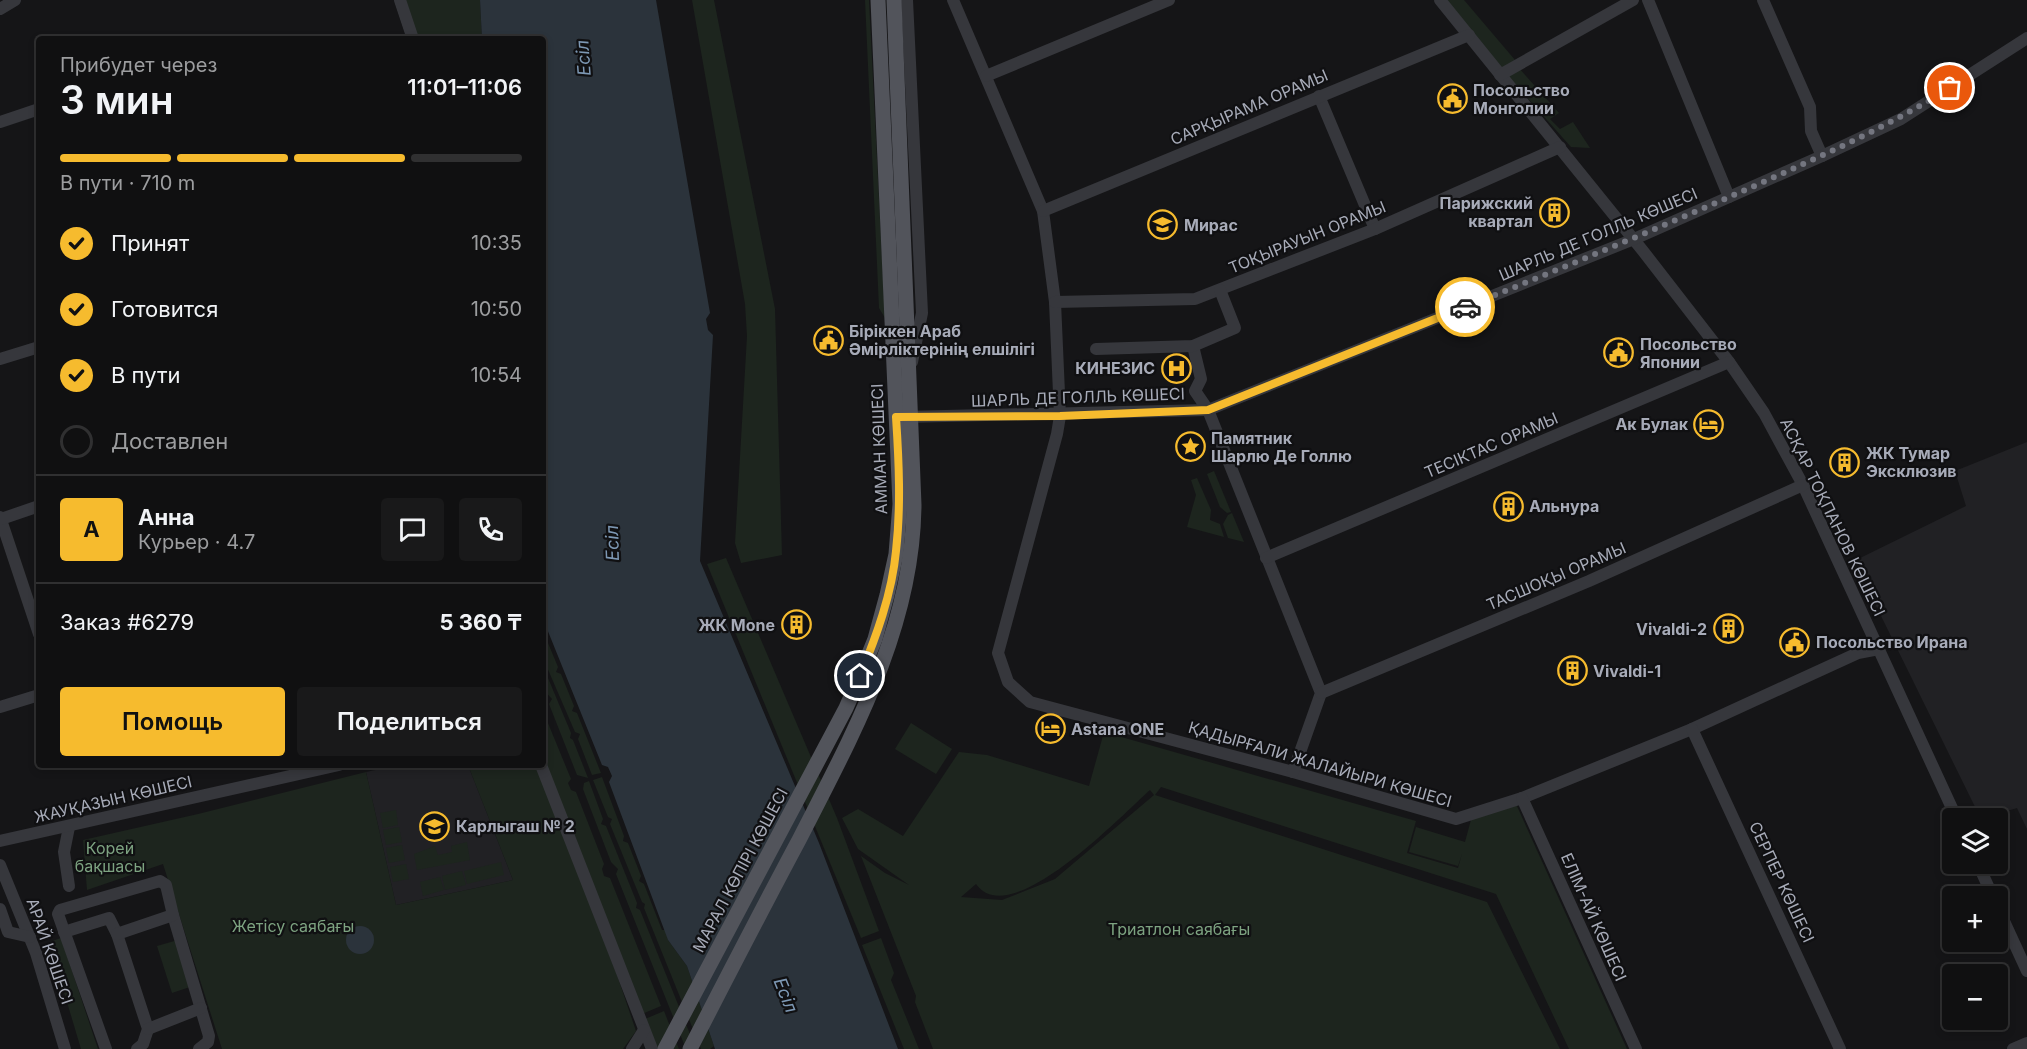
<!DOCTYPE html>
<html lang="ru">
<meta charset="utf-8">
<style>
:root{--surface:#101011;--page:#19191a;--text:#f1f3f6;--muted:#9c9d9f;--line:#303031;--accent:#f6bb2e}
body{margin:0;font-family:Inter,sans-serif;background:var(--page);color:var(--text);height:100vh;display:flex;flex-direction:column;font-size:22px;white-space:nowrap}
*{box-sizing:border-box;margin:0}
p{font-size:20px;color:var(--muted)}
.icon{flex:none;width:33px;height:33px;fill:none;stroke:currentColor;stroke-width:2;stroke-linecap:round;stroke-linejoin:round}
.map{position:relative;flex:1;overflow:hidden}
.sheet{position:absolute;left:36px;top:36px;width:510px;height:732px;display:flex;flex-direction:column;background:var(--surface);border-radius:6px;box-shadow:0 3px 9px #0003,0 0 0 2px var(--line)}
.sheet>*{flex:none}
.controls{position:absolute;left:1942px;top:808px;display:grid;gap:12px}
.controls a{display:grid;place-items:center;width:66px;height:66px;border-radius:6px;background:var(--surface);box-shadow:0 3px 9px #0003,0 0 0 2px var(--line);font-size:30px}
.pin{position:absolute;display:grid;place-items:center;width:51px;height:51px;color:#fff;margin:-26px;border:3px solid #fff;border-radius:50%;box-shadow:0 2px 6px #0007}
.courier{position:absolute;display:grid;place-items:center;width:60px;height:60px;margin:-30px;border:4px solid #f6bb2e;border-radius:50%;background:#fff;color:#222;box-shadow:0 2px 8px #0007}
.head em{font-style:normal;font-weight:600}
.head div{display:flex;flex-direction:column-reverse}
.head{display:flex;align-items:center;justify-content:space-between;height:102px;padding:0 24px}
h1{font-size:39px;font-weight:600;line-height:45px}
.bar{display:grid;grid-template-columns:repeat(4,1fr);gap:9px 6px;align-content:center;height:72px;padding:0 24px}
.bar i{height:8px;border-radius:4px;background:var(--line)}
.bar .current{background:var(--accent)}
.bar p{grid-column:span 4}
.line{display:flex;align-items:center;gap:15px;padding:0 24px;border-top:2px solid var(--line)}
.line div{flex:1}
.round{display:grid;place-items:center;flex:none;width:63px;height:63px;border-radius:6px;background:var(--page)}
ol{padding:0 24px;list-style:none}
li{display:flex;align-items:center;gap:18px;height:66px}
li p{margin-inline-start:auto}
li .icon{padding:6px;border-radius:50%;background:var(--accent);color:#111;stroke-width:4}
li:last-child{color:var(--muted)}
li i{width:33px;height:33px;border:3px solid var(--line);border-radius:50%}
.primary-button{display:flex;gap:12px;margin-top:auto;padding:12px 24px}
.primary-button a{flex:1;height:69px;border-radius:6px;background:var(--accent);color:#111;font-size:24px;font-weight:600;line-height:69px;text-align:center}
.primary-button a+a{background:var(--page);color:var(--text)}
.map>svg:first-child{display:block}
.built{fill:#212124}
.green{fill:#1d251e;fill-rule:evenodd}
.water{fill:#2b333b}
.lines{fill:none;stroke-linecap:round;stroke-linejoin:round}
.minor{stroke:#36373c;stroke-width:12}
.major{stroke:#52545b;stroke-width:15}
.done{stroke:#747680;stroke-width:6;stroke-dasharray:0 10.8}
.route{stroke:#f6bb2e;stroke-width:8}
.labels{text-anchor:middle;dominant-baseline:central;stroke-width:4.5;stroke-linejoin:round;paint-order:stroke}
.poi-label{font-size:16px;font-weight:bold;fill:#a7abb8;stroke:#101012;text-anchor:start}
.street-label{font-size:16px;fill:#a7abb8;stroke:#101012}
.park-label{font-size:16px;fill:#7da381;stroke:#101012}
.water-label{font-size:18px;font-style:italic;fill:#7d98b4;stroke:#101012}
</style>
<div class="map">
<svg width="2027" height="1049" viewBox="0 0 2027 1049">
<rect width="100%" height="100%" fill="#151517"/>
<g class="built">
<path d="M2027,442v387l-10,-21 -36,11 -127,-258 112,-55 -11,-35z"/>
<path d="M399,765h69l45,115 -117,25 -30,-133z"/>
</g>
<g class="green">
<path d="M403,0h77l2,39h-65z"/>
<path d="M692,0h22l61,309 7,246 -41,8 -6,-20 12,-207 -2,-32z"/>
<path d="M865,0h4l16,318 -6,-10z"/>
<path d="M1445,0h19l51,60 -13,9z"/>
<path d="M1519,68l40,45 -9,6 10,10 13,-7 17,26 -19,-1 -64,-72z"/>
<path d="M1214,471l17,41 -4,1 -7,-6 -13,-33z"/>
<path d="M1197,478l14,32 -1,10 10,4 4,13 -37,-10 9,-32 -5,-15z"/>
<path d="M1232,513l12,29 -16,-4 -5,-14 5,-9z"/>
<path d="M726,558l111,260 42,113 -18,7 -154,-374z"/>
<path d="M543,631l15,36 -2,5 5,2 13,32 -2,5 5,2 24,60 -9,2 -14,-36 2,-5 -5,-2 -32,-74z"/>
<path d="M543,666l28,67 -1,5 3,2 15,38 -11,-3 -28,-71 3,-5 -9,-10z"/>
<path d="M543,711l28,68 -3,4 3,7 5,2 28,72 -2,5 2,7 6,2 51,128 -19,8 -99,-254z"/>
<path d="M911,723l41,26 -16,25 -41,-25z"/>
<path d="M1104,732l312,89 -9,32 51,15 4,-14 -4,12 -49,-14 7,-25 49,15 7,-26 44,-12 111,245h-58l-73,-155 -335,-107 -6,8 332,107 73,147h-627l-18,-47 1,-6 -55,-140 24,17 24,12 -51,-36 -16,-31 16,-9 45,27 56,-84 28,3 102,31zM1150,790l4,5 -99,84 -53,21 -41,-3 15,-13c34,49 147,-70 174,-94z"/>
<path d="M468,765h68l80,207 20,59 -13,18h-401l-59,-185 -76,26 -4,-50 115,-26 168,-42 30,133 117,-25z"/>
<path d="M602,777l22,59 -1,5 5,2 13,33 -2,5 5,3 18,46h5l1,10 19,26 27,80 -4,3h-9l-57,-141 1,-4 -3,-2 -32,-78 2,-5 -4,-2 -15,-37z"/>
<path d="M589,781l14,38 -2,5 5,2 31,77 -1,5 4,2 56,139h-10l-70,-175 2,-5 -7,-7 -28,-73 1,-6z"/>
<path d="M396,810l2,15 -15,3 -3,-15z"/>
<path d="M399,827l3,15 -16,3 -3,-15z"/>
<path d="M467,842l3,18 -53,10 -3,-16 21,-8 3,9 14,-3 -1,-6z"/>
<path d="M402,845l3,15 -16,3 -3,-15z"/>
<path d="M501,862l3,13 -37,9 -3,-13z"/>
<path d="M406,864l3,15 -16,3 -3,-15z"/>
<path d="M462,871l4,14 -21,5 -3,-14z"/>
<path d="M440,877l4,13 -21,6 -3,-14z"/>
<path d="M61,938l37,111h-17l-32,-107z"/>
<path d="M881,938l13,35 -3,7 28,69h-15l-42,-104z"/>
<path d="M178,940l15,46 -21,7 -15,-47z"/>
<path d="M664,1011l15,38h-23l-11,-30z"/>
</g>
<g class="water">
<path d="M480,0h176l54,313 -4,6 2,11 5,5 -13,226 119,282 79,206h-183l-28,-83 -19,-26 -59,-158 3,-6 -4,-9 -6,-2 -59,-146v-580h-61z"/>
<circle cx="360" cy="940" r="14"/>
</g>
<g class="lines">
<g class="minor">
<path d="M400,0l13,39"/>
<path d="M907,0l15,313 -10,49"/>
<path d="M953,0l90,211 12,91 5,114 -3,18 -59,219 10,29 22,20 263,70 163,47 66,-21 170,-69 166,-76 21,-4"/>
<path d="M1440,0l203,251 86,111 35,51 39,72 154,334"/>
<path d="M1648,0l81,197"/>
<path d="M1763,0l47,107 1,24 11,25"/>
<path d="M0,9l15,-9"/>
<path d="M1500,75l133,-75"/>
<path d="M986,76l183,-76"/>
<path d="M1319,96l56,133"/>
<path d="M0,122l39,-13"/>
<path d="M1043,211l426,-176"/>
<path d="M1055,302l140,-3 180,-70 185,-82"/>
<path d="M1193,346l8,33 -6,12 13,19 113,283 -28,79"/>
<path d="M1096,349l97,-3 42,-18 -15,-38"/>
<path d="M0,359l39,-12"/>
<path d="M903,417l305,-7 426,-171 188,-83 79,-37 126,-81"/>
<path d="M0,517l39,117"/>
<path d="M1,519l38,-13"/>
<path d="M1266,558l463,-196"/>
<path d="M1321,693l268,-112 214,-96"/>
<path d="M0,707l39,-12"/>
<path d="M1692,729l148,320"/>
<path d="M541,765l111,284"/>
<path d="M1522,798l114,251"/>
<path d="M69,827l-5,25 5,34"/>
<path d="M0,841l339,-76"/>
<path d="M1978,864l15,33"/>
<path d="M0,865l36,88 29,96"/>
<path d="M1998,908l29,63"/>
<path d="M0,909l8,23 22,5"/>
<path d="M173,915l36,121 -1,6 -9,7"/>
<path d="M64,932l45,-14 8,16 31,95 -5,15 -6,5"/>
<path d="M148,1029l53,-21"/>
<path d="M106,1049l-48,-135 2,-4 100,-29 6,4 7,30 -56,19"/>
<path d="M632,1049l12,-19"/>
<path d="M2013,1049l14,-6"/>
</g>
<g class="major">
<path d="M665,1049l181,-341 14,-32 15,-37 12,-44 9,-41 4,-50 -22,-504"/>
<path d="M690,1049c36,-70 72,-140 109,-209 54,-106 114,-213 115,-335l-20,-505"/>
</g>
</g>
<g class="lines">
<path class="done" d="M1465,307c96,-38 191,-78 285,-119 69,-31 136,-60 200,-100"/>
<path class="route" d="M860,676c16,-39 32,-82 36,-125 5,-44 3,-89 0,-134l164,-1 148,-6 257,-103"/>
</g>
<defs>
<symbol id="civic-ring" viewBox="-11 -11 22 22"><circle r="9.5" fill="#101012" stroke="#f6bb2e" stroke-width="1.5"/><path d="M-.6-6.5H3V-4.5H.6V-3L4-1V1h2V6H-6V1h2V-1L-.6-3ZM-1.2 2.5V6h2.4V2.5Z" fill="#f6bb2e"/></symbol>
<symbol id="building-ring" viewBox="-11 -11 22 22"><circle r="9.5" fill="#101012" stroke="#f6bb2e" stroke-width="1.5"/><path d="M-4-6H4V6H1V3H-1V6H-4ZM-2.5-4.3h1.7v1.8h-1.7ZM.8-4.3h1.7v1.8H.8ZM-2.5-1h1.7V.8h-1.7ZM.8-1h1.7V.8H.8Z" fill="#f6bb2e"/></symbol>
<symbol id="school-ring" viewBox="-11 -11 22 22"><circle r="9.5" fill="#101012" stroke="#f6bb2e" stroke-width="1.5"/><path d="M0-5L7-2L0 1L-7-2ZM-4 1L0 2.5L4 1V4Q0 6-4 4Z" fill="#f6bb2e"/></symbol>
<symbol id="hospital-ring" viewBox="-11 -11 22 22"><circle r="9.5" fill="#101012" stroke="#f6bb2e" stroke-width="1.5"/><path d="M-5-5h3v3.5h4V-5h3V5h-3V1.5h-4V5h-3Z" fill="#f6bb2e"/></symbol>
<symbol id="hotel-ring" viewBox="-11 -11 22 22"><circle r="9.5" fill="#101012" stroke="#f6bb2e" stroke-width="1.5"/><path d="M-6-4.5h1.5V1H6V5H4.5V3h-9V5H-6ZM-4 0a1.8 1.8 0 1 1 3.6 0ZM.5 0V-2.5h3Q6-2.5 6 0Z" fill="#f6bb2e"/></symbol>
<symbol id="sight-ring" viewBox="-11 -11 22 22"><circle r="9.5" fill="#101012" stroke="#f6bb2e" stroke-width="1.5"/><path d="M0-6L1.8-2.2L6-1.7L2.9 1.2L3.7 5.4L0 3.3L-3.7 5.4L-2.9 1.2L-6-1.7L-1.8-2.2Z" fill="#f6bb2e"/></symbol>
</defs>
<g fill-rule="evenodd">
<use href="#civic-ring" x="1436" y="82" width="33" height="33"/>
<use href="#building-ring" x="1538" y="196" width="33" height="33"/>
<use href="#school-ring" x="1146" y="208" width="33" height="33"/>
<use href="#civic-ring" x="812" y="324" width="33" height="33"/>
<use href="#civic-ring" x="1602" y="336" width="33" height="33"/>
<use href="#hospital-ring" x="1160" y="352" width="33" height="33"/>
<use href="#hotel-ring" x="1692" y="408" width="33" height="33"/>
<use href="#sight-ring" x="1174" y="430" width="33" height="33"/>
<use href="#building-ring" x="1828" y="446" width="33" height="33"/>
<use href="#building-ring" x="1492" y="490" width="33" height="33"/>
<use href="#building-ring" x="780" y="608" width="33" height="33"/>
<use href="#building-ring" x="1712" y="612" width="33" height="33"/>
<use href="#civic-ring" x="1778" y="626" width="33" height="33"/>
<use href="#building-ring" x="1556" y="654" width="33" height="33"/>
<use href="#hotel-ring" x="1034" y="712" width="33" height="33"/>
<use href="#school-ring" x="418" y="810" width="33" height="33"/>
</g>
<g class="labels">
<g class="poi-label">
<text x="1473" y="90">Посольство<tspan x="1473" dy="18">Монголии</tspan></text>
<text x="1533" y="203" text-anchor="end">Парижский<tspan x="1533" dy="18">квартал</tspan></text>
<text x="1184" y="225">Мирас</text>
<text x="849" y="331">Біріккен Араб<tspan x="849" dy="18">Әмірліктерінің елшілігі</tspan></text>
<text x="1640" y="344">Посольство<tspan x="1640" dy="18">Японии</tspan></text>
<text x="1155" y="368" text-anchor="end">КИНЕЗИС</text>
<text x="1688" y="424" text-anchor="end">Ак Булак</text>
<text x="1211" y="438">Памятник<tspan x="1211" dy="18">Шарлю Де Голлю</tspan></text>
<text x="1866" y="453">ЖК Тумар<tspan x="1866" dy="18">Эксклюзив</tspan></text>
<text x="1529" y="506">Альнура</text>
<text x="775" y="625" text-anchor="end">ЖК Mone</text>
<text x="1707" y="629" text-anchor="end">Vivaldi-2</text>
<text x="1816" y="642">Посольство Ирана</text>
<text x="1593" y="671">Vivaldi-1</text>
<text x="1071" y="729">Astana ONE</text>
<text x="456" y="826">Карлыгаш № 2</text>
</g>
<g class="street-label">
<text transform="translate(1249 107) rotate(-23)">САРҚЫРАМА ОРАМЫ</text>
<text transform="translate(1598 234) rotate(-23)">ШАРЛЬ ДЕ ГОЛЛЬ КӨШЕСІ</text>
<text transform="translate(1307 237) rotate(-22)">ТОҚЫРАУЫН ОРАМЫ</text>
<text transform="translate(1078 397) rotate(-2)">ШАРЛЬ ДЕ ГОЛЛЬ КӨШЕСІ</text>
<text transform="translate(1491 445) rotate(-23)">ТЕСІКТАС ОРАМЫ</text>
<text transform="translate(879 449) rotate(-92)">АММАН КӨШЕСІ</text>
<text transform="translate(1833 517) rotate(64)">АСҚАР ТОҚПАНОВ КӨШЕСІ</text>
<text transform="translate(1556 576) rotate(-23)">ТАСШОҚЫ ОРАМЫ</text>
<text transform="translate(1320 764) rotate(16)">ҚАДЫРҒАЛИ ЖАЛАЙЫРИ КӨШЕСІ</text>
<text transform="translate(113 799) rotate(-13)">ЖАУҚАЗЫН КӨШЕСІ</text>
<text transform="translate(740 870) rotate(-62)">МАРАЛ КӨПІРІ КӨШЕСІ</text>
<text transform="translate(1782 882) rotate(65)">СЕРПЕР КӨШЕСІ</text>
<text transform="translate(1594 917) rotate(66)">ЕЛІМ-АЙ КӨШЕСІ</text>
<text transform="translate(50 951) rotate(71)">АРАЙ КӨШЕСІ</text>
</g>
<g class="park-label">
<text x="110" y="848">Корей<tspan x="110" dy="18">бақшасы</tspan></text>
<text x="293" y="926">Жетісу саябағы</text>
<text x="1179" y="929">Триатлон саябағы</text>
</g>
<g class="water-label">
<text transform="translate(583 58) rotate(-94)">Есіл</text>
<text transform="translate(612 543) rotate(-92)">Есіл</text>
<text transform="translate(786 995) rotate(68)">Есіл</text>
</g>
</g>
</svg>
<div class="controls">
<a><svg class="icon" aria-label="layers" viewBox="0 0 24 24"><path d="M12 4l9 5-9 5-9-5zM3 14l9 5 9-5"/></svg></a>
<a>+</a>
<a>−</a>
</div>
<div class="pin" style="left:1950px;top:88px;background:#ea580c"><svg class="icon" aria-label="bag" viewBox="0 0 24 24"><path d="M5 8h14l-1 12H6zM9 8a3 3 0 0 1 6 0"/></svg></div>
<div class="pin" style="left:860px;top:676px;background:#1f2937"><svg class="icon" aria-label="home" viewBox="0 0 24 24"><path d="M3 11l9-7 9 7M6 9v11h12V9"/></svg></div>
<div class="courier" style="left:1465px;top:307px"><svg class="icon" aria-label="car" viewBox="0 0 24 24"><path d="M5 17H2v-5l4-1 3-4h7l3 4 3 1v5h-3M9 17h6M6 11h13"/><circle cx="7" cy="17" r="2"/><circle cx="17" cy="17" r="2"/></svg></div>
<section class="sheet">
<div class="head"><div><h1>3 мин</h1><p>Прибудет через</p></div><em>11:01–11:06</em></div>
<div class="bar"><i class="current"></i><i class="current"></i><i class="current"></i><i></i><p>В пути · 710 m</p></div>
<ol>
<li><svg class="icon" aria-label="check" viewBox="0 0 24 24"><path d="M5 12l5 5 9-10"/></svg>Принят<p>10:35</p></li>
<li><svg class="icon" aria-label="check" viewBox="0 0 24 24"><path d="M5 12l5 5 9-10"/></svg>Готовится<p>10:50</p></li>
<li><svg class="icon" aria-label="check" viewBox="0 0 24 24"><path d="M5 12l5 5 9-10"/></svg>В пути<p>10:54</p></li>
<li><i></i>Доставлен</li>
</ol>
<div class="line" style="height:108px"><b class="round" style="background:var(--accent);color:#111">А</b><div><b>Анна</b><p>Курьер · 4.7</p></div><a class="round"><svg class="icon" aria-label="chat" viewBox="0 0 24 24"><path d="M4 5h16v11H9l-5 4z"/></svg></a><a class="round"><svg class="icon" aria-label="phone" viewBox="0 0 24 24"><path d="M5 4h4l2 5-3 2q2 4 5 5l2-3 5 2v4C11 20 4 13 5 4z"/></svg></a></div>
<div class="line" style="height:78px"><div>Заказ #6279</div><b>5 360 ₸</b></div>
<div class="primary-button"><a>Помощь</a><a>Поделиться</a></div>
</section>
</div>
